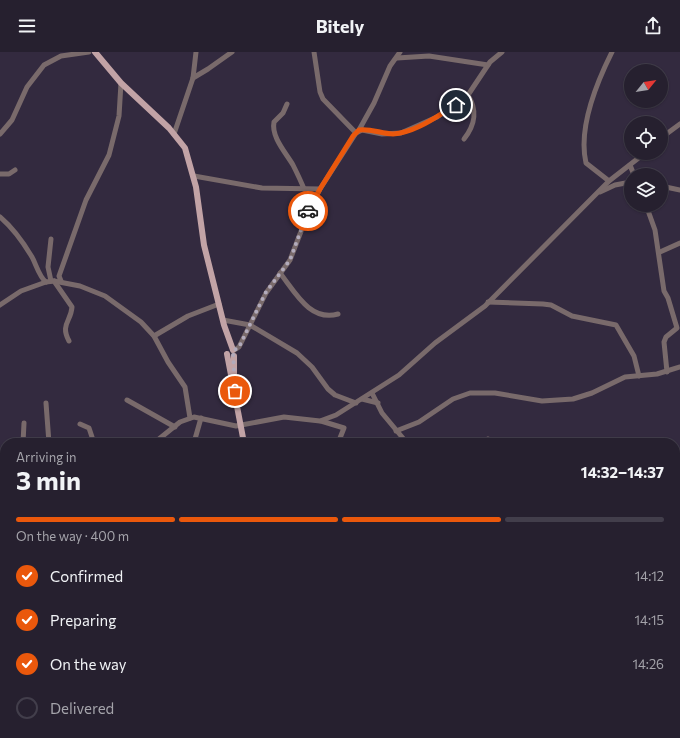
<!DOCTYPE html>
<meta charset="utf-8">
<style>
:root{--surface:#26202f;--page:#2e2837;--text:#f1f3f6;--muted:#a4a3aa;--line:#423e4b;--accent:#ea580c}
body{margin:0;font-family:Commissioner,sans-serif;background:var(--page);color:var(--text);height:100vh;display:flex;flex-direction:column;font-size:15px;white-space:nowrap}
*{box-sizing:border-box;margin:0}
p{font-size:13px;color:var(--muted)}
.icon{flex:none;width:22px;height:22px;fill:none;stroke:currentColor;stroke-width:2;stroke-linecap:round;stroke-linejoin:round}
.map{position:relative;flex:1;overflow:hidden}
.panel{position:absolute;left:0px;top:386px;width:680px;height:300px;display:flex;flex-direction:column;background:var(--surface);border-radius:16px 16px 0 0;box-shadow:0 1px 3px #0004,0 0 0 1px var(--line)}
.panel>*{flex:none}
.needle{width:26px;rotate:60deg}
.tools{position:absolute;left:624px;top:12px;display:grid;gap:8px}
.tools a{display:grid;place-items:center;width:44px;height:44px;border-radius:50%;background:var(--surface);box-shadow:0 1px 3px #0004,0 0 0 1px var(--line);font-size:20px}
.pin{position:absolute;display:grid;place-items:center;width:34px;height:34px;color:#fff;margin:-17px;border:2px solid #fff;border-radius:50%;box-shadow:0 1px 4px #0007}
.courier{position:absolute;display:grid;place-items:center;width:40px;height:40px;margin:-20px;border:3px solid #ea580c;border-radius:50%;background:#fff;color:#222;box-shadow:0 1px 5px #0007}
.overview em{font-style:normal;font-weight:700}
.overview div{display:flex;flex-direction:column-reverse}
.overview{display:flex;align-items:center;justify-content:space-between;height:68px;padding:0 16px}
h1{font-size:26px;font-weight:700;line-height:30px}
.bar{display:grid;grid-template-columns:repeat(4,1fr);gap:6px 4px;align-content:center;height:48px;padding:0 16px}
.bar i{height:5px;border-radius:3px;background:var(--line)}
.bar .on{background:var(--accent)}
.bar p{grid-column:span 4}
ol{padding:0 16px;list-style:none}
li{display:flex;align-items:center;gap:12px;height:44px}
li p{margin-inline-start:auto}
li .icon{padding:4px;border-radius:50%;background:var(--accent);color:#fff;stroke-width:4}
li:last-child{color:var(--muted)}
li i{width:22px;height:22px;border:2px solid var(--line);border-radius:50%}
header{display:flex;justify-content:space-between;align-items:center;height:52px;padding:0 16px;background:var(--surface);font-size:18px;font-weight:700}
.map>svg:first-child{display:block}
.lines{fill:none;stroke-linecap:round;stroke-linejoin:round}
.minor{stroke:#796a6b;stroke-width:5}
.major{stroke:#c2a3a6;stroke-width:6}
.done{stroke:#b2abbc;stroke-width:4;stroke-dasharray:0 7.2}
.route{stroke:#ea580c;stroke-width:5}
</style>
<header><svg class="icon" aria-label="menu" viewBox="0 0 24 24"><path d="M4 6h16M4 12h16M4 18h16"/></svg>Bitely<svg class="icon" aria-label="share" viewBox="0 0 24 24"><path d="M12 15V3M7 8l5-5 5 5M5 13v7h14v-7"/></svg></header>
<div class="map">
<svg width="680" height="686" viewBox="0 0 680 686">
<rect width="100%" height="100%" fill="#332a3f"/>
<g class="lines">
<g class="minor">
<path d="M314,0l6,40 3,7 33,34"/>
<path d="M397,6l32,-2 59,9"/>
<path d="M193,26l15,-9 24,-17"/>
<path d="M287,52l-4,9 -9,9c-3,15 12,31 19,43 4,8 8,16 11,24"/>
<path d="M359,78l15,-27 16,-37 10,-14"/>
<path d="M0,82l12,-14 15,-33 17,-22 17,-9 28,-4"/>
<path d="M174,82l19,-56 3,-26"/>
<path d="M661,86l19,-14"/>
<path d="M464,87c11,-14 14,-28 4,-44"/>
<path d="M630,113l4,10"/>
<path d="M0,122h9l6,-4"/>
<path d="M194,124l68,12 58,1"/>
<path d="M609,129l-23,-18c-8,-34 11,-81 26,-111"/>
<path d="M661,134l19,4"/>
<path d="M600,140l15,-7 16,-3"/>
<path d="M646,153l9,25 9,61 4,7 9,30 -11,9 -2,5 3,30"/>
<path d="M0,165c13,11 23,25 32,40 4,7 7,20 14,25"/>
<path d="M660,200l20,-9"/>
<path d="M280,221c15,19 30,49 58,41"/>
<path d="M51,229l-3,-14 3,-28"/>
<path d="M54,229l18,26c-1,15 -12,17 -3,34"/>
<path d="M61,229l-2,-5 27,-76 23,-45 10,-39 2,-33"/>
<path d="M488,250l55,2 8,1 21,11 44,9 18,31 5,20"/>
<path d="M0,253l21,-14 25,-9 8,-1 26,5 25,10 36,26 13,14 14,26 17,25 5,31"/>
<path d="M223,268l27,5 47,28 15,14 16,22 7,6 21,8"/>
<path d="M154,284l34,-20 31,-12"/>
<path d="M233,299l6,-4 27,-54 24,-33 20,-52 10,-19 36,-56 6,-3 20,4 19,-1 36,-16 31,-22 22,-33 12,-10"/>
<path d="M372,341l10,20 25,30"/>
<path d="M362,347l16,4"/>
<path d="M127,348l48,27"/>
<path d="M46,351l3,40"/>
<path d="M321,369l23,7 -6,15"/>
<path d="M80,372l9,4 5,15"/>
<path d="M396,379l23,-9 34,-23 17,-6h25l47,8 31,-2 19,-6 33,-16 32,-3 23,-7"/>
<path d="M488,387l1,4"/>
<path d="M23,391l1,-20"/>
<path d="M154,391l26,-21 14,-5 42,9 48,-9 36,4 16,-6 63,-40 36,-32 50,-37 124,-125 36,-28"/>
<path d="M196,391l-1,-4 6,-21"/>
<path d="M510,391l2,-3"/>
<path d="M675,414l5,-6"/>
<path d="M0,430l5,-2"/>
<path d="M675,467l5,1"/>
<path d="M0,490l5,-2"/>
<path d="M0,496l5,12"/>
<path d="M0,544h5"/>
<path d="M675,557l5,2"/>
<path d="M0,581l5,1"/>
<path d="M675,588l5,-2"/>
<path d="M0,638l5,-4"/>
<path d="M56,681l3,5"/>
<path d="M307,681h7"/>
<path d="M350,681l2,2"/>
<path d="M442,681l4,5"/>
<path d="M551,681l1,5"/>
<path d="M33,686l6,-5"/>
<path d="M518,686l13,-5"/>
<path d="M590,686l9,-3 24,-2"/>
</g>
<g class="major">
<path d="M95,0l26,31 48,45 16,20 11,39 8,58 20,80 9,25"/>
<path d="M227,302l17,89"/>
<path d="M234,304v19"/>
<path d="M79,686l4,-5"/>
</g>
</g>
<g class="lines">
<path class="done" d="M235,339l-2,-40 6,-4 27,-55 24,-32 18,-49"/>
<path class="route" d="M308,159l12,-22 33,-53 6,-6c11,-2 23,4 34,4 22,-1 44,-18 63,-29"/>
</g>
</svg>
<div class="tools">
<a><svg class="needle" viewBox="-14 -14 28 28"><path d="M0-13l5 13h-10z" fill="#e53935"/><path d="M0 13l5-13h-10z" fill="#a4a3aa"/></svg></a>
<a><svg class="icon" aria-label="locate" viewBox="0 0 24 24"><circle cx="12" cy="12" r="6"/><path d="M12 2v4M12 18v4M2 12h4M18 12h4"/></svg></a>
<a><svg class="icon" aria-label="layers" viewBox="0 0 24 24"><path d="M12 4l9 5-9 5-9-5zM3 14l9 5 9-5"/></svg></a>
</div>
<div class="pin" style="left:235px;top:339px;background:#ea580c"><svg class="icon" aria-label="bag" viewBox="0 0 24 24"><path d="M5 8h14l-1 12H6zM9 8a3 3 0 0 1 6 0"/></svg></div>
<div class="pin" style="left:456px;top:53px;background:#1f2937"><svg class="icon" aria-label="home" viewBox="0 0 24 24"><path d="M3 11l9-7 9 7M6 9v11h12V9"/></svg></div>
<div class="courier" style="left:308px;top:159px"><svg class="icon" aria-label="car" viewBox="0 0 24 24"><path d="M5 17H2v-5l4-1 3-4h7l3 4 3 1v5h-3M9 17h6M6 11h13"/><circle cx="7" cy="17" r="2"/><circle cx="17" cy="17" r="2"/></svg></div>
<section class="panel">
<div class="overview"><div><h1>3 min</h1><p>Arriving in</p></div><em>14:32–14:37</em></div>
<div class="bar"><i class="on"></i><i class="on"></i><i class="on"></i><i></i><p>On the way · 400 m</p></div>
<ol>
<li><svg class="icon" aria-label="check" viewBox="0 0 24 24"><path d="M5 12l5 5 9-10"/></svg>Confirmed<p>14:12</p></li>
<li><svg class="icon" aria-label="check" viewBox="0 0 24 24"><path d="M5 12l5 5 9-10"/></svg>Preparing<p>14:15</p></li>
<li><svg class="icon" aria-label="check" viewBox="0 0 24 24"><path d="M5 12l5 5 9-10"/></svg>On the way<p>14:26</p></li>
<li><i></i>Delivered</li>
</ol>
</section>
</div>
